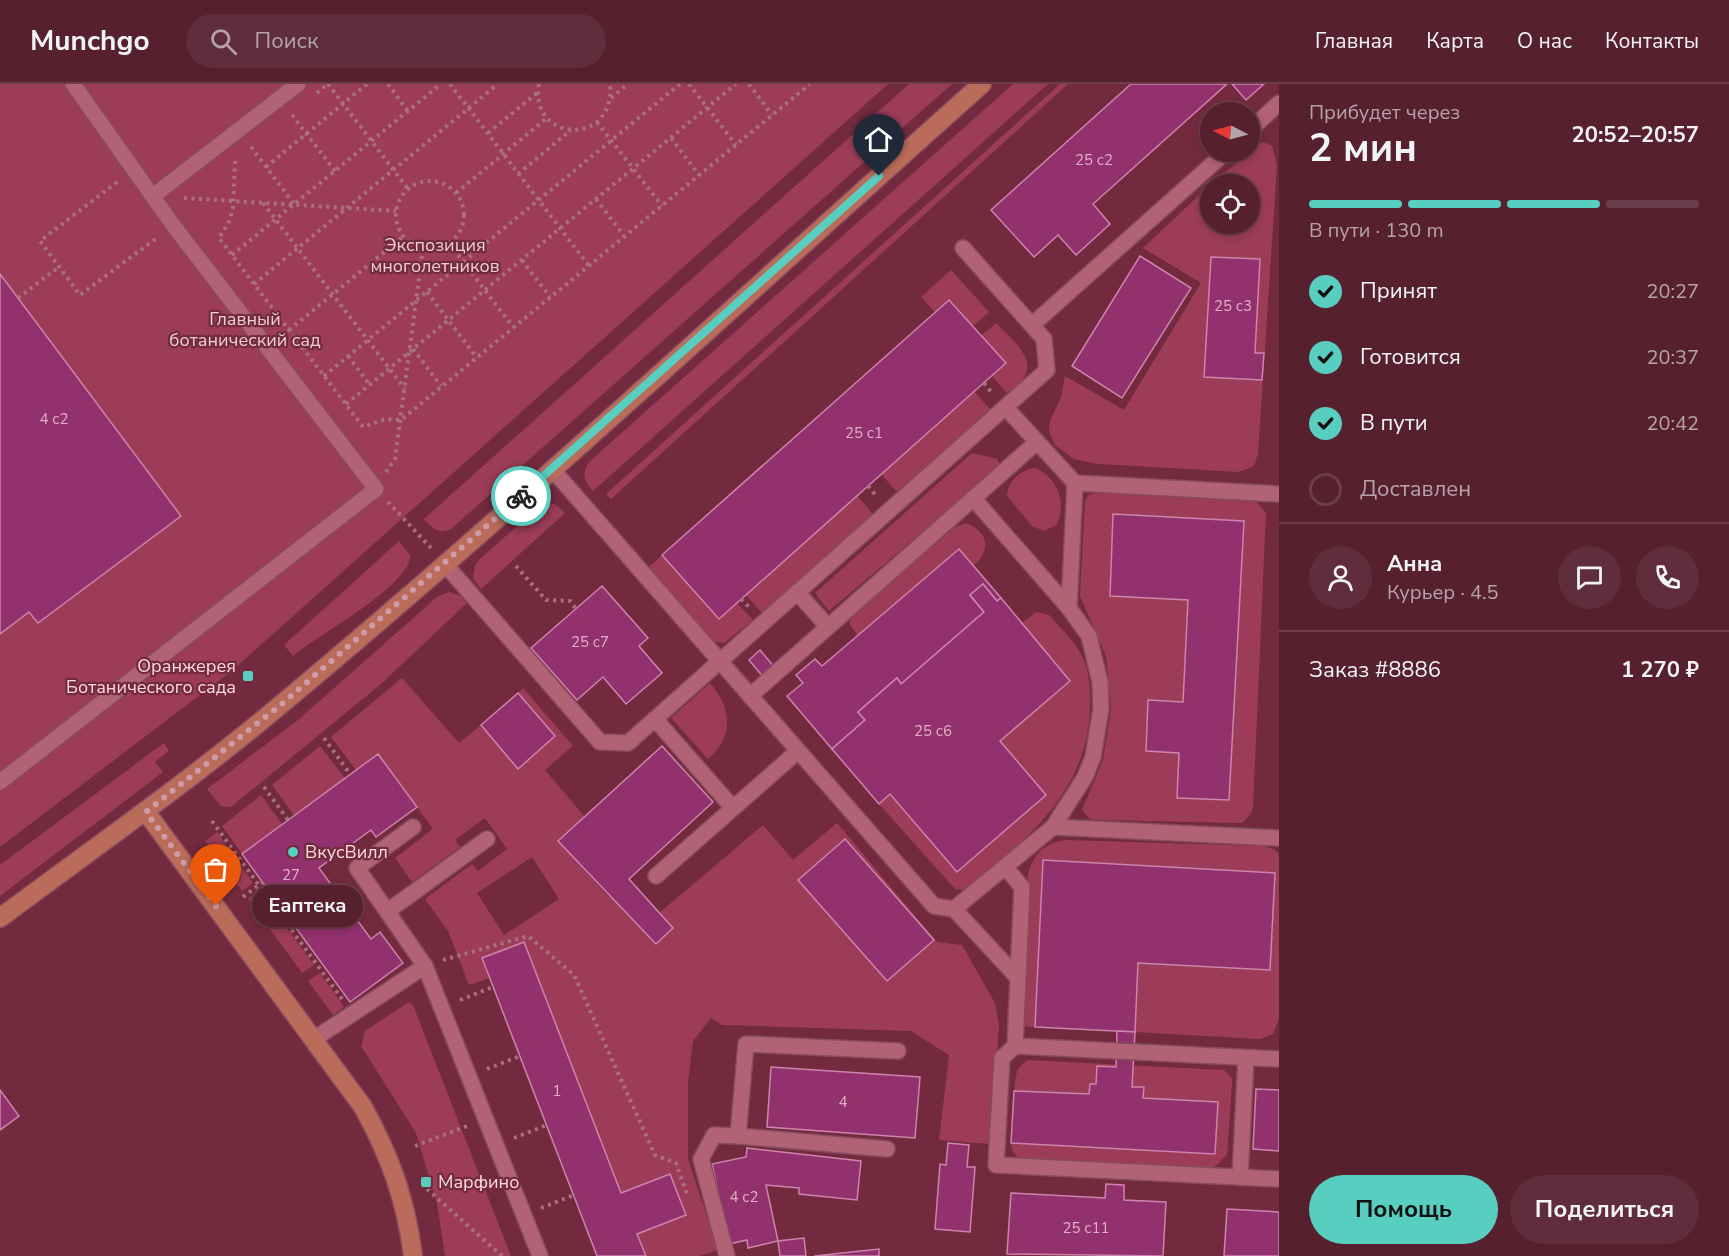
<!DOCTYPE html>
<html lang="ru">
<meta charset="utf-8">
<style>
:root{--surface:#56202f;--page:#5f2d3b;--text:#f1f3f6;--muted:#b6a3aa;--line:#6c3e4b;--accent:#58cec1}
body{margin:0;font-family:"Nunito Sans",sans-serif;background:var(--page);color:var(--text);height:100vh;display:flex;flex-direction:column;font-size:22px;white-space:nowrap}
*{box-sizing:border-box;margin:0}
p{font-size:20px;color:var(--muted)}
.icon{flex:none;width:33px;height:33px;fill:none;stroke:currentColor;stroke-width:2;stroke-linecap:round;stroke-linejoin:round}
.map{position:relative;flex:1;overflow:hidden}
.side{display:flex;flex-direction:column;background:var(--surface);width:450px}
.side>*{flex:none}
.needle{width:39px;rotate:276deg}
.buttons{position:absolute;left:1200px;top:18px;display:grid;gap:12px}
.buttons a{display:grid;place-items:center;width:60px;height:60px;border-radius:50%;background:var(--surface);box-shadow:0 3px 9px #0003,0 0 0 2px var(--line);font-size:30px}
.pin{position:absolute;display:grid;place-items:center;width:51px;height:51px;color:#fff;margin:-62px -26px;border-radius:50% 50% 50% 0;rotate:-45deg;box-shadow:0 0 6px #0007}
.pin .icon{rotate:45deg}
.courier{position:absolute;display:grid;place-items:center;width:60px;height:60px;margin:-30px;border:4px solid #58cec1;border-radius:50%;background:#fff;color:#222;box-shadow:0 2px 8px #0007}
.bubble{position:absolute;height:42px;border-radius:21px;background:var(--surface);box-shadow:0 3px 9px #0003,0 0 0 2px var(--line);font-size:20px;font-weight:700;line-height:42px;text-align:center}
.headline em{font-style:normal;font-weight:700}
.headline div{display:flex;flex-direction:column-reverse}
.headline{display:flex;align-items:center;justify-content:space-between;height:102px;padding:0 30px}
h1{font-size:39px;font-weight:700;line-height:45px}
.bar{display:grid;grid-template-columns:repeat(4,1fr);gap:9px 6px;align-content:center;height:72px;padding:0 30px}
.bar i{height:8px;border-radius:4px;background:var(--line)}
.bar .active{background:var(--accent)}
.bar p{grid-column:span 4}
.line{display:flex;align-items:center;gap:15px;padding:0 30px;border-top:2px solid var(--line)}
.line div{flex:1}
.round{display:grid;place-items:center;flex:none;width:63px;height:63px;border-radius:32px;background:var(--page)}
ol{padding:0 30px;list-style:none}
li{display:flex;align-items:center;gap:18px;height:66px}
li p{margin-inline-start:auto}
li .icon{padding:6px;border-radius:50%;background:var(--accent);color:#111;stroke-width:4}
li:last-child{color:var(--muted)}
li i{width:33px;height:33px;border:3px solid var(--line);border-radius:50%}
.primary-button{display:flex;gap:12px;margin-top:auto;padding:12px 30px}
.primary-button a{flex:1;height:69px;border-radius:36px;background:var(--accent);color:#111;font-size:24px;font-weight:700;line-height:69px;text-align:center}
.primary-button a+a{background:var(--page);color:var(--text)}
header{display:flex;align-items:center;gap:36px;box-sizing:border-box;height:84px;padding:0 30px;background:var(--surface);border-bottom:2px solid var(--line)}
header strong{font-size:28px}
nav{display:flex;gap:33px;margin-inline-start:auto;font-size:21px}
.search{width:420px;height:54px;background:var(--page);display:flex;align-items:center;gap:15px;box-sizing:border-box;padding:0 21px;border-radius:33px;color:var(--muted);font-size:22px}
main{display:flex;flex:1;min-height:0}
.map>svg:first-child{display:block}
.green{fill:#9d3c58;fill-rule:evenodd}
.building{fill:#92316e;stroke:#cd84ad;stroke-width:1.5}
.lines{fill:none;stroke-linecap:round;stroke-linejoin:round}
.lane-casing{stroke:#874a5e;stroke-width:18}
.secondary-casing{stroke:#874a5e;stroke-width:21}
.path{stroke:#aa707f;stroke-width:4;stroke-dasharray:3 4.5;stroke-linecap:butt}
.lane{stroke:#b16275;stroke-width:15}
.secondary{stroke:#ba6b5a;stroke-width:18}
.done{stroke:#cd9ca8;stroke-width:6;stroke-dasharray:0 10.8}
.route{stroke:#58cec1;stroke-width:8}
.poi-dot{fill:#58cec1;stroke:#732a3f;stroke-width:2}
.labels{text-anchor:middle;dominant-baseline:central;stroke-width:4.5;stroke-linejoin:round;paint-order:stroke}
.number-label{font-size:15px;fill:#e3afc4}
.park-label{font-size:18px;fill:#edced4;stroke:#732a3f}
.poi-label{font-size:18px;fill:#fed9e0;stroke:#732a3f;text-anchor:start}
</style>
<header>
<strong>Munchgo</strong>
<div class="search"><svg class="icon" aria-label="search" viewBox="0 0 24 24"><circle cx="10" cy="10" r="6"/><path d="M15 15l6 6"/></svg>Поиск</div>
<nav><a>Главная</a><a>Карта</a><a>О нас</a><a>Контакты</a></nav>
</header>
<main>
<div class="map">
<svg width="1279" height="1172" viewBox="0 0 1279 1172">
<rect width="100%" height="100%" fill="#732a3f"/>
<g class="green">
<path d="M0,0h888l-654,585 -234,178z"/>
<path d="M909,0h43l-501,445c-13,6 -19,-1 -27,-10z"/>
<path d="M1013,0h35l-455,407c-9,-9 -12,-19 -3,-30z"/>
<path d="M1060,0h8l-457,415 -5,-5z"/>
<path d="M1263,58l9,4 5,19 -19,289 -4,12 -15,6 -141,-8 -24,-5 -19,-14 -6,-14 1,-10 11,-24 4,-21 59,34 77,-127 -58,-35 67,-63v39h40v-40h-39l39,-32v-3z"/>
<path d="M951,186l38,42 -16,14 -24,-26 -14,12 -14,-15z"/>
<path d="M996,239c11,12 40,34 29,53 -3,7 -12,12 -18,17l-15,-17 13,-13 -24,-27z"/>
<path d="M974,307l16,18 -93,83 -16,-18z"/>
<path d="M972,369l26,6 2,7 -171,145 -14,-18z"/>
<path d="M1035,384c22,8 33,37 21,57l-12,6 -12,-5 -25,-30c0,-14 14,-27 28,-28z"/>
<path d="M1103,407l151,8 12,14 -13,294 -2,7 -9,9 -146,-3 -6,-1 -8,-9 21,-50 8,-51 -5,-53 -26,-60 5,-95 4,-6zM1114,430l130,7 -15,279 -51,-2 1,-45 -33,-2 2,-51 35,2 5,-102 -78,-4z"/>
<path d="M857,412l16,18 -111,99 -16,-18z"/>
<path d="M548,420h7l10,9 -84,76 -8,-11 2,-13 4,-5 58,-52z"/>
<path d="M966,439c24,10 25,28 7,43l-15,-16 -100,86 -9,-13 5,-10 101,-86z"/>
<path d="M399,457l11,14c1,31 -93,80 -117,101l-9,-11z"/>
<path d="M662,471l57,64 18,-16 16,17 -29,23 -13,-2 -65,-71z"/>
<path d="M449,508l12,4 6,7 -86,81 -150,123 -10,-1 -14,-17 91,-69 139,-123z"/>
<path d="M1036,528l13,3c12,14 30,30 36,48 6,18 6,39 4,59 -8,75 -68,123 -123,168l-11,-1 -76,-85 11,-10 67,77 43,-130 70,-60 -48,-58z"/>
<path d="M402,594l57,65 22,-18 37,43 37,-32 -37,-43 5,-5 50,58 -28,24 40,47 -27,24 51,56 3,-2 47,18 104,-88 30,35 44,-37 100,119 25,3 33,58 4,22 -8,119 -52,-4 10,-85 -38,-24 -189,-6 -11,-7 -18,23 -5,41v77l30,91 -19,6h-53l-9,-22 48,-19 -64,-22 -97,-251 -42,16 7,20 -20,7 -21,-54 -23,-32 47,-35 6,7 29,-22 -22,-31 -30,22 5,7 -48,35 -17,-24 38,-29 -55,-75 -22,16 -25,-33zM532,773l27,42 -55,36 -27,-42z"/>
<path d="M710,599c22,25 24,54 -2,76l-37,-41z"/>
<path d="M164,659l5,8 -14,11 8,10 -163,124v-31z"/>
<path d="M320,662l25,32 -51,37 -22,-30z"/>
<path d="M261,711l21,29 -40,30 -20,-28z"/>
<path d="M217,748l36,51 -11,8 -37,-50z"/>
<path d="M1066,756l196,6 12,3 5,5v165l-6,15 -13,5 -125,-7 3,-69 132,7 4,-97 -230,-13 -9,167 -15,-1 8,-152c6,-21 17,-31 38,-34z"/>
<path d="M259,806l55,75 -12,8 -54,-74z"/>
<path d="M320,889l24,34 -11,8 -25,-34z"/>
<path d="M409,918l4,3 98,251h-66l-8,-52 -21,-71 -55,-87 4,-15z"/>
<path d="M1027,976l197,10 8,8v6l-5,71 -15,14 -192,-9 -8,-10 -1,-7 204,10 2,-51 -74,-4 1,-11h-12l1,-19 -37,16h-6l-1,10 -75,-3 3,-21z"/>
</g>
<g class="building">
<path d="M1131,0h96l-134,120 17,20 -34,31 -18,-20 -24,22 -43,-47z"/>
<path d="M1232,0h32l-18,16z"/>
<path d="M1140,172l51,32 -69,110 -50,-32z"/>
<path d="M1211,173l49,2 -5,94h9l-2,27 -58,-3z"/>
<path d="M0,190l181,242 -143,107 -9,-11 -29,22z"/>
<path d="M949,216l57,63 -287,256 -57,-64z"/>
<path d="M1113,430l131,7 -15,279 -52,-2 2,-45 -33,-2 2,-51 35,2 5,-102 -78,-4z"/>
<path d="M959,465l42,49 -4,3 -14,-17 -13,11 14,17 -83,72 -4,-6 -39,34 7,8 -33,29 -45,-53 16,-13 -7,-8 19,-16 7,7z"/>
<path d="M983,500l14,17 4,-3 69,83 -70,60 46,54 -89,77 -67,-78 -11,10 -47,-55 33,-29 -7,-8 39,-34 4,6 83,-72 -14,-17z"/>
<path d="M602,502l46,52 -9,8 23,27 -36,31 -23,-27 -26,23 -46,-52z"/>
<path d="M760,566l15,18 -11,10 -15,-18z"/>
<path d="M518,609l37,43 -37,33 -37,-44z"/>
<path d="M662,662l51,56 -84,77 44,49 -17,16 -98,-103z"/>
<path d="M378,670l39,53 -41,30 -5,-7 -52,38 52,71 9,-7 23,31 -53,39 -108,-148z"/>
<path d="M845,755l89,101 -47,41 -89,-101z"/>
<path d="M1043,776l232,13 -5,97 -132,-7 -3,69 -100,-5z"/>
<path d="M524,858l97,251 49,-19 16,41 -49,19 9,22h-49l-115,-298z"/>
<path d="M1117,947l18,1 -3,55h12l-1,11 75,4 -3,52 -204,-11 3,-52 75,3 1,-10h6l1,-18 19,1z"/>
<path d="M771,983l149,10 -5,61 -148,-11z"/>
<path d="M1256,1005l23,1v61l-26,-2z"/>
<path d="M0,1006l19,26 -19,14z"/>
<path d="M948,1059l21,2 -2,22h8l-5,65 -35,-3 5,-65 6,1z"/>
<path d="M747,1064l114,13 -4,39 -58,-6v-6l-33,-3 12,56 -30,7 -1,-8 -18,4 -17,-80 34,-7z"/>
<path d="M1106,1100l18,1v15l42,2 -3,54 -156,-2 4,-61 94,5z"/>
<path d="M1227,1125l52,3v44h-55z"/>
<path d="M804,1154l2,18h-26l-2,-15z"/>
<path d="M879,1165v7h-65z"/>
</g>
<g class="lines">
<defs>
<g id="lane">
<path d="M1250,46l29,-27"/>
<path d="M153,112l145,-112"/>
<path d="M1032,241l194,-173"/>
<path d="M1006,324l69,75 -6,125"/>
<path d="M552,385l382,437 20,3 99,-82 32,-50 8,-20 8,-48 -1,-27 -11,-46 -20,-28 -96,-110"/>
<path d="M1075,399l204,11"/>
<path d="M444,479l156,179 28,1 419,-373 -3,-31 -81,-91"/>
<path d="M797,508l31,35"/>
<path d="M750,612l287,-254"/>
<path d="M655,635l78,89"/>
<path d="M0,698l376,-293 -203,-264 -100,-141"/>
<path d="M413,743l-56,41 68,98"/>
<path d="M1053,743l226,11"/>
<path d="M1005,783l17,20 -7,159 264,13"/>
<path d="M656,792l142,-125"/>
<path d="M954,825l64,69"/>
<path d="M388,827l99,-72"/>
<path d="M314,955l111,-73 115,290"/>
<path d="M1015,962l-13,12 -6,107 283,14"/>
<path d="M738,1052l149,13"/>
<path d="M1240,1093l6,-119"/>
<path d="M727,1172l-26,-97 13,-24 24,1 8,-92 152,7"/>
</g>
<g id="secondary">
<path d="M146,728l217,295c27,49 43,93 50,149"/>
<path d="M0,834c95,-71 193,-139 284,-216 238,-199 466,-411 698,-618"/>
</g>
</defs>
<use href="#lane" class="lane-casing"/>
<use href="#secondary" class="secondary-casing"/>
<g class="path">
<path d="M328,0l80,105"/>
<path d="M388,0l20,27"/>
<path d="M450,0l139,182"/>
<path d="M539,0c-10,59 77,63 71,0"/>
<path d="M689,0l47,61"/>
<path d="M749,0l23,31"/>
<path d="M317,9l11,-9"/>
<path d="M611,14l17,-14"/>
<path d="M292,31l43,56"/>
<path d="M597,38l65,84"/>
<path d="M488,49l49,-40"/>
<path d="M671,54l28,37"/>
<path d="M251,63l43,57"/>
<path d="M235,77l-2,46 -3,13 -11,18 144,189 22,-8 16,1 409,-336"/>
<path d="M266,83l101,-83"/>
<path d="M518,90l53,-44"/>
<circle cx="430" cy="131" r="34"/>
<path d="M117,98l-77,59 40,54 78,-58"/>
<path d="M456,109l91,-75"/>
<path d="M184,114l212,13"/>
<path d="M596,115l28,37"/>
<path d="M263,119l142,186"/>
<path d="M449,159l64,84"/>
<path d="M232,171l209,-171"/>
<path d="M522,176l28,37"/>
<path d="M254,200l244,-200"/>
<path d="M427,208l50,66"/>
<path d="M18,214l41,-31"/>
<path d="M289,246l115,-94"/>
<path d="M413,265l28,37"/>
<path d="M348,272l22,29"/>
<path d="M324,292l356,-292"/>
<path d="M984,299l9,11"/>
<path d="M346,320l390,-320"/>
<path d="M386,388l9,-13 28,-211"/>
<path d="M868,402l9,11"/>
<path d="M388,418l44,47"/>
<path d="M516,482l30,34 24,1 6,8"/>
<path d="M741,515l10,10"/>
<path d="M324,654l26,36"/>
<path d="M264,703l24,33"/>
<path d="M212,737l130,178"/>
<path d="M243,813l20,-15"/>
<path d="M443,876l85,-24 46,39 81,180 21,8 12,34"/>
<path d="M460,916l33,-13"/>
<path d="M487,985l33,-13"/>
<path d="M514,1054l33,-13"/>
<path d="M415,1062l52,-20"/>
<path d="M427,1105l75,67"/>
<path d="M541,1124l33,-13"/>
</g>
<use href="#lane" class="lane"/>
<use href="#secondary" class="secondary"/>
</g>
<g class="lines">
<path class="done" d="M216,822l-70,-94 137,-109 238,-207"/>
<path class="route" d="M521,412l358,-320"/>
</g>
<g class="poi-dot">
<rect x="242" y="586" width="12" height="12" rx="3"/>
<circle cx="293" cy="768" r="6"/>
<rect x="420" y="1092" width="12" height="12" rx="3"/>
</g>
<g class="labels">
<g class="number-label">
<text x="1094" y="76">25 с2</text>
<text x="1233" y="222">25 с3</text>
<text x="54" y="335">4 с2</text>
<text x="864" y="349">25 с1</text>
<text x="590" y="558">25 с7</text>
<text x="933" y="647">25 с6</text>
<text x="291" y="791">27</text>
<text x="557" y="1007">1</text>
<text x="843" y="1018">4</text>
<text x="744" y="1113">4 с2</text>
<text x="1086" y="1144">25 с11</text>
</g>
<g class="park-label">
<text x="435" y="161">Экспозиция<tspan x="435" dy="21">многолетников</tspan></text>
<text x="245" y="235">Главный<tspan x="245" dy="21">ботанический сад</tspan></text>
</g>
<g class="poi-label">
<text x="236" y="582" text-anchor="end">Оранжерея<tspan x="236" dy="21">Ботанического сада</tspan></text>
<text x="305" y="768">ВкусВилл</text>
<text x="438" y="1098">Марфино</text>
</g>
</g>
</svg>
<div class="buttons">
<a><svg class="needle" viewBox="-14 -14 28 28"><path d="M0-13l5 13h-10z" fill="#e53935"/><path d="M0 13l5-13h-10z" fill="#b6a3aa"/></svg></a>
<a><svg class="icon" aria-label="locate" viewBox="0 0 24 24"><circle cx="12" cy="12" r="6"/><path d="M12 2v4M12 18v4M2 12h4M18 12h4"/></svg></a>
</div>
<div class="pin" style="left:216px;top:822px;background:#ea580c"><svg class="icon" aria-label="bag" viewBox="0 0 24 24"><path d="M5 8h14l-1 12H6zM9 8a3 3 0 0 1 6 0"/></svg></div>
<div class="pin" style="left:879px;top:92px;background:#1f2937"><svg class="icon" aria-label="home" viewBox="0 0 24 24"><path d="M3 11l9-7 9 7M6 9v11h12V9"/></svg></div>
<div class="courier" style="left:521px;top:412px"><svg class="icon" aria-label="bike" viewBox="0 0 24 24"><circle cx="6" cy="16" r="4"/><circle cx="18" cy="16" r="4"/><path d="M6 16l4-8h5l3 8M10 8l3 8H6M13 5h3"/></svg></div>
<div class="bubble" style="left:252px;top:801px;width:111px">Еаптека</div>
</div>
<section class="side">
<div class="headline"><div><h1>2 мин</h1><p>Прибудет через</p></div><em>20:52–20:57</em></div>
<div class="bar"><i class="active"></i><i class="active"></i><i class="active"></i><i></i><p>В пути · 130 m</p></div>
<ol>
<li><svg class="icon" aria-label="check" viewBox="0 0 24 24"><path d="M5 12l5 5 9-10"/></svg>Принят<p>20:27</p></li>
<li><svg class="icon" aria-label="check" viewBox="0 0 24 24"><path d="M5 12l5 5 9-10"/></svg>Готовится<p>20:37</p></li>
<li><svg class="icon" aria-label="check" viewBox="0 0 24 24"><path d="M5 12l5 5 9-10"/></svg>В пути<p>20:42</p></li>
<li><i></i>Доставлен</li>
</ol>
<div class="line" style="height:108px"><a class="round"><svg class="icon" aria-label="person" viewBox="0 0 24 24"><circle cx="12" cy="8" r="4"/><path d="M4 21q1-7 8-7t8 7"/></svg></a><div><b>Анна</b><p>Курьер · 4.5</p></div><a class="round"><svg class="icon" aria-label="chat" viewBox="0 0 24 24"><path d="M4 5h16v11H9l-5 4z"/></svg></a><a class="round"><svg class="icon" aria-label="phone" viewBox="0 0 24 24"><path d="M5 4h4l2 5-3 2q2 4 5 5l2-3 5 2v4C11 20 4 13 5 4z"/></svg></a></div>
<div class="line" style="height:78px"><div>Заказ #8886</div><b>1 270 ₽</b></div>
<div class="primary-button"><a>Помощь</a><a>Поделиться</a></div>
</section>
</main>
